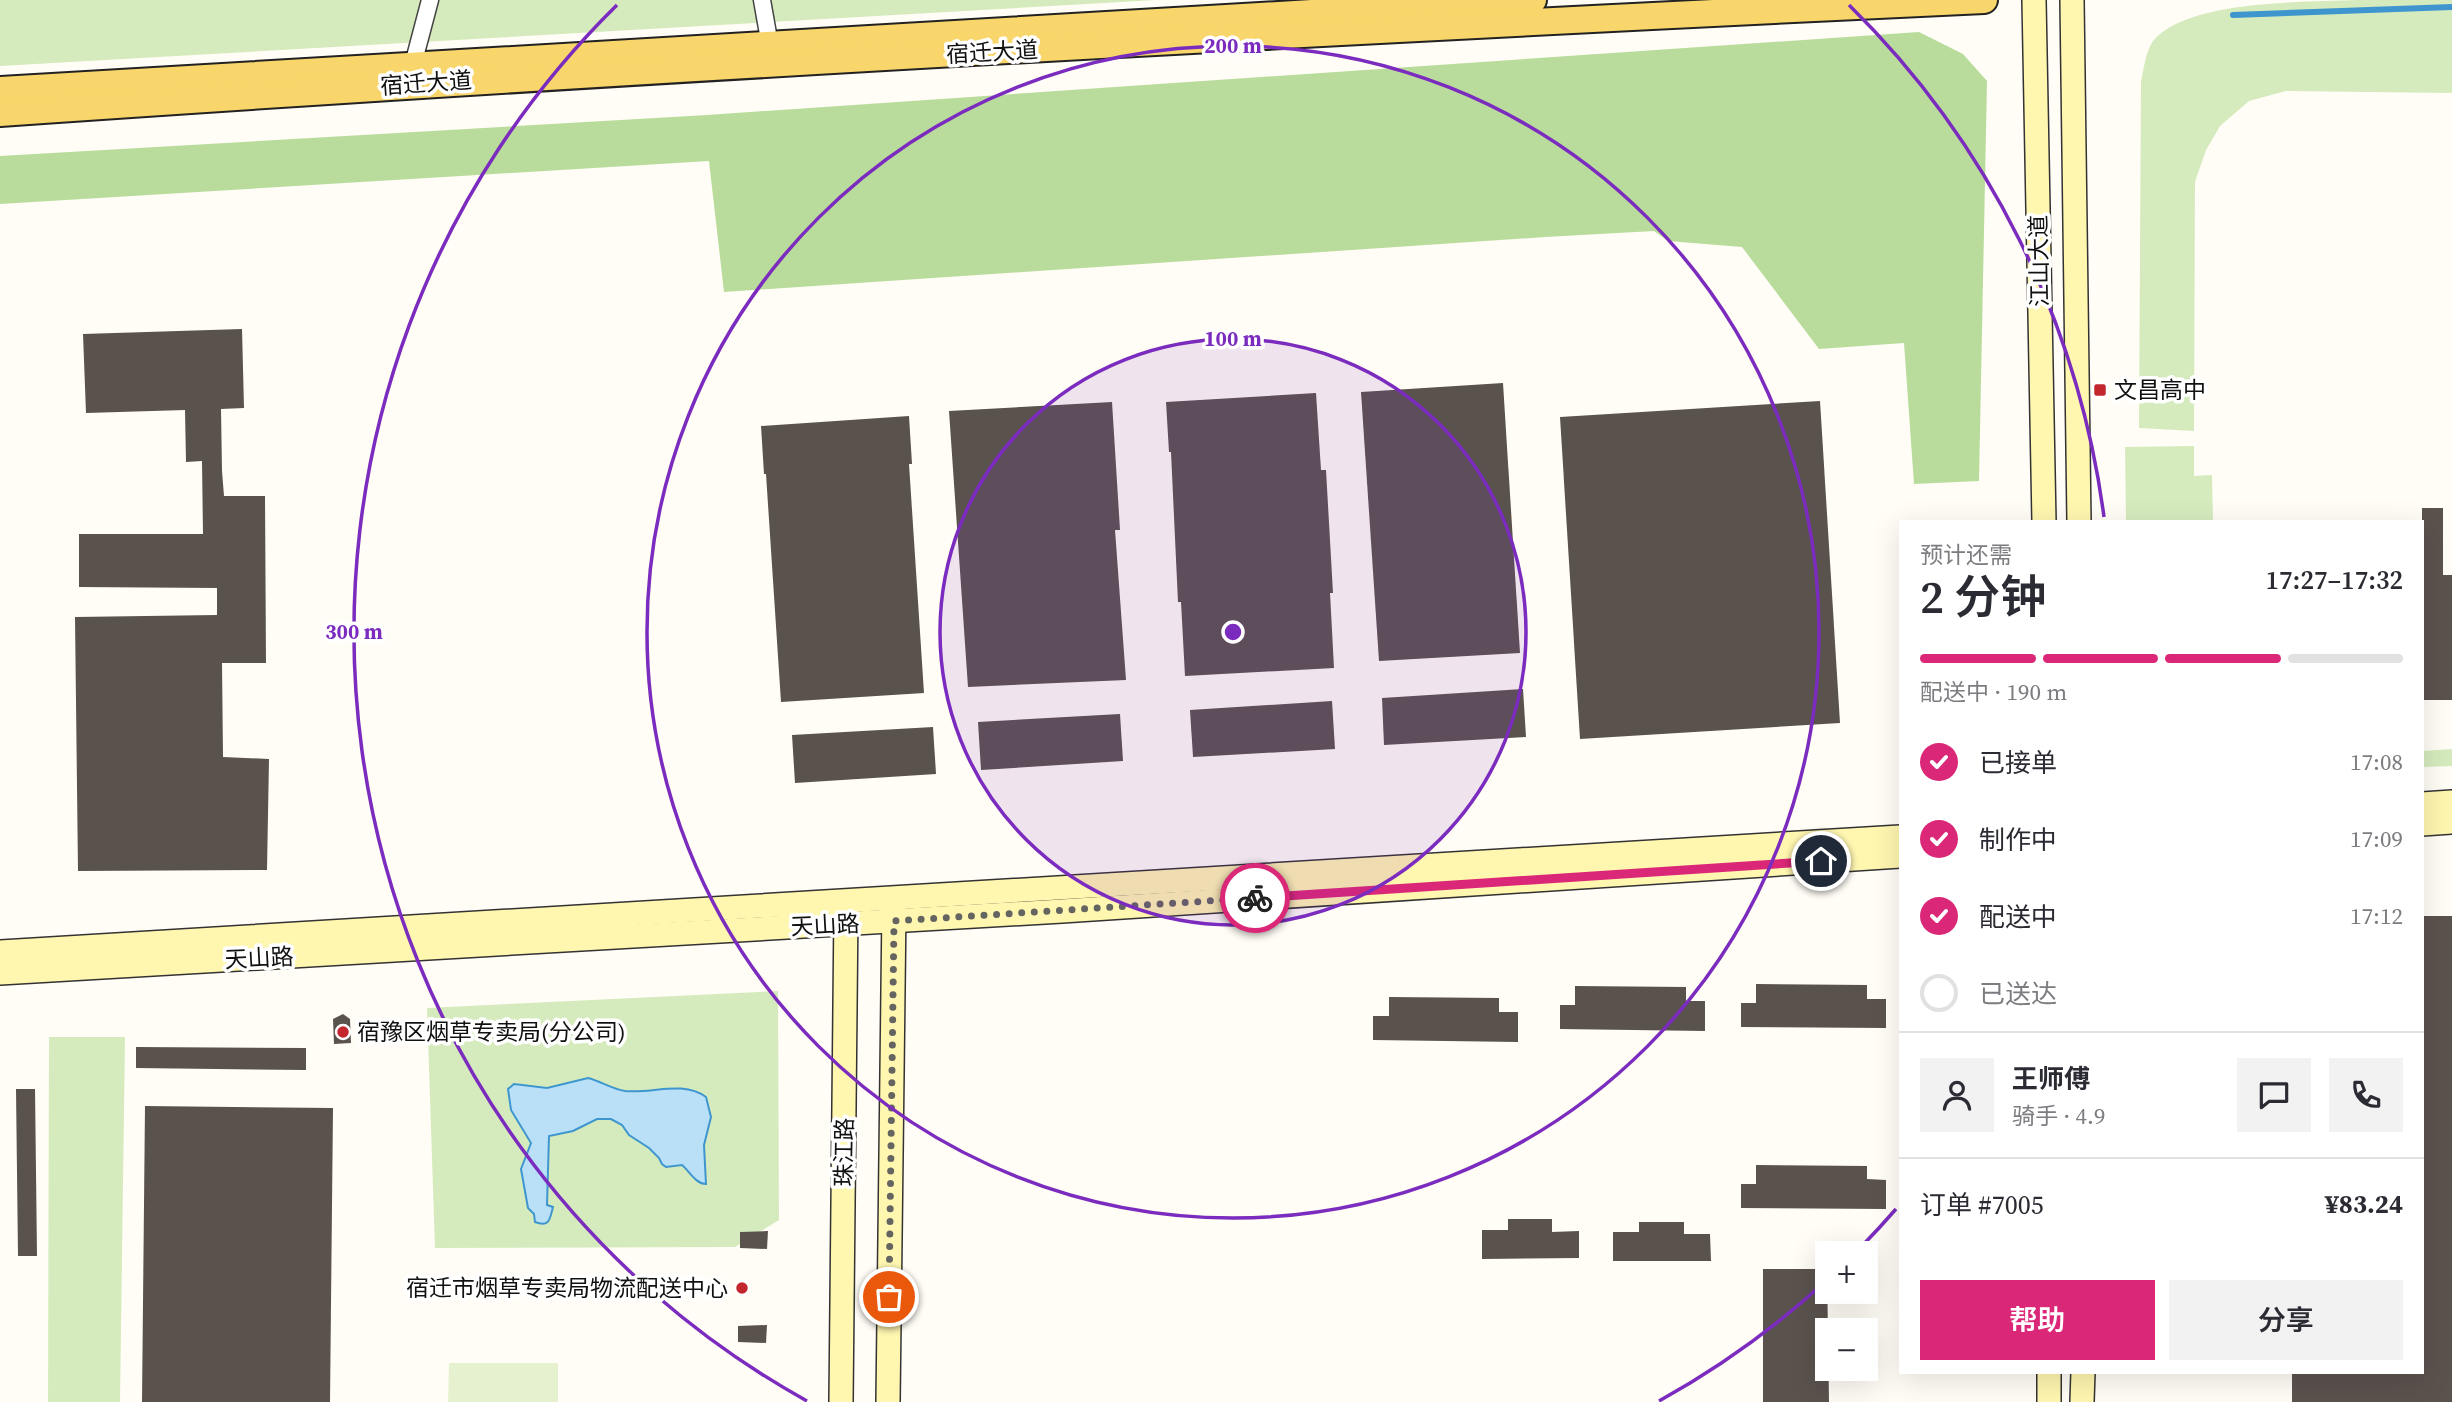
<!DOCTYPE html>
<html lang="zh">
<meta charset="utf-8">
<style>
:root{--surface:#fff;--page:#f2f2f3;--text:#2b2b33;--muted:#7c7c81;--line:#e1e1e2;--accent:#db2777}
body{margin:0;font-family:"Source Serif 4","Noto Sans SC",serif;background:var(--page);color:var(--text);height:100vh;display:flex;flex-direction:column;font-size:26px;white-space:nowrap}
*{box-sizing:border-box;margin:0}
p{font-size:23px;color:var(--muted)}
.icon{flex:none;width:38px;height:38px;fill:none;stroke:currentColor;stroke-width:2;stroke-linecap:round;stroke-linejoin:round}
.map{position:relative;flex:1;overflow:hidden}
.sheet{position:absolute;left:1899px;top:520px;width:525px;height:854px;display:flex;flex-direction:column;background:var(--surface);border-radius:0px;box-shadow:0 7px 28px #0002}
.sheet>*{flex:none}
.fabs{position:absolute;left:1815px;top:1241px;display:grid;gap:14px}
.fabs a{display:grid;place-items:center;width:63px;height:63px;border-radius:0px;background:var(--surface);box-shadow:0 7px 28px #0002;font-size:35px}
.pin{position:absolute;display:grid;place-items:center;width:60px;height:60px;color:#fff;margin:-30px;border:4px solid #fff;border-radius:50%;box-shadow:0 2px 7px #0007}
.courier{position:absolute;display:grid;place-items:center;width:70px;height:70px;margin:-35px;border:5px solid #db2777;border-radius:50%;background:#fff;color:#222;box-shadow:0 2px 9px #0007}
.summary em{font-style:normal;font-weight:600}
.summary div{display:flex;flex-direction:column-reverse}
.summary{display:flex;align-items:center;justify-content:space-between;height:119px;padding:0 21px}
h1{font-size:46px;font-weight:600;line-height:52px}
.bar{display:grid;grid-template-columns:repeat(4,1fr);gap:10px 7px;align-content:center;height:84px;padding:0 21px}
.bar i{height:9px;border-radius:5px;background:var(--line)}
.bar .on{background:var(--accent)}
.bar p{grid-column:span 4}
.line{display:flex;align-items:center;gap:18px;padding:0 21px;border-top:2px solid var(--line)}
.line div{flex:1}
.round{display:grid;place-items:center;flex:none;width:74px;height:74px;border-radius:0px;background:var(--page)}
ol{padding:0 21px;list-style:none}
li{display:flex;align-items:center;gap:21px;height:77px}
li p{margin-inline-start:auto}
li .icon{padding:7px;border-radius:50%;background:var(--accent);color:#fff;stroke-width:4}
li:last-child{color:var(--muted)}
li i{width:38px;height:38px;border:4px solid var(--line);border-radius:50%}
.cta{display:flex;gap:14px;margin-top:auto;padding:14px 21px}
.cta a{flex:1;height:80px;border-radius:0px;background:var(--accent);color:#fff;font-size:28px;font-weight:600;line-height:80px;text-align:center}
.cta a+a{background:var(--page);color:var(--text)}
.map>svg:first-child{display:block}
.green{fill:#d5ebbd}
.forest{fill:#b9dc9c}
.pitch{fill:#e6f2cf}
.water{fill:#b9e0f7;stroke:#3f96cf;stroke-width:2}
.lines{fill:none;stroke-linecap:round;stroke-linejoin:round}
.stream{stroke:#3f96cf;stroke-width:6}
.building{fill:#5a524d}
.street-casing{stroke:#444;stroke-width:19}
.secondary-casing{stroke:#333;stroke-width:26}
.primary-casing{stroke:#222;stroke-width:30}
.street{stroke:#fff;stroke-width:16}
.secondary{stroke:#fff6b0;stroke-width:23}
.primary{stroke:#f9d66b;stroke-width:26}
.done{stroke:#646461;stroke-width:7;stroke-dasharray:0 12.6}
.route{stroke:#db2777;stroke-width:9}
.ring{fill:none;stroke:#7b2cbf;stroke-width:3.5}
.poi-dot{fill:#c4262e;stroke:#fff;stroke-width:2.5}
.labels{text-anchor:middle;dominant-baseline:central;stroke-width:7;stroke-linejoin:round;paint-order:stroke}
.street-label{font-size:23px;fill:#111;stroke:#fff}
.poi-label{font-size:23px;fill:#111;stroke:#fff;text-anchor:start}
.centre{fill:#7b2cbf;stroke:#fff;stroke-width:3.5}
.ring-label{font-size:21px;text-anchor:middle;font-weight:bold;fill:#7b2cbf;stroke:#fff;stroke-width:7;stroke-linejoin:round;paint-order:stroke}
</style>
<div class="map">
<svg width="2452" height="1402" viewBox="0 0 2452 1402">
<rect width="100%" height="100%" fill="#fffdf5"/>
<g class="green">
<path d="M0,0h1156l-1156,66z"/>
<path d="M2357,0h95v93l-166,-2 -37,10 -29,25 -14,24 -11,32 -1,249 -55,-3 2,-346c3,-13 4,-29 12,-41 33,-41 151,-39 204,-41z"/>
<path d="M2194,446v30l18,-1 1,46h-87l-1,-74z"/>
<path d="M2452,749v17l-28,1 -1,-16z"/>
<path d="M778,991l1,229 -44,27 -300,1 -8,-240z"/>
<path d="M49,1037h76l-5,365h-72z"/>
</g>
<path class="forest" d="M1919,32l44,22 24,27 -8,400 -65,3 -10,-141 -85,6 -77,-102 -74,-6 -14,-10 -109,6 -821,55 -15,-131 -709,43v-48l707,-41z"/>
<path class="pitch" d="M449,1363h109v39h-110z"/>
<path class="water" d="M588,1078c12,3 24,11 37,13 27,3 57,-11 81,6l5,20 -7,28 2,39c-10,0 -16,-12 -24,-19l-16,2 -4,-3 -3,-6 -10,-10 -20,-13 -7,-10 -11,-6h-14l-24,12 -24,5 -2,69 6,2c-3,11 -3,21 -18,15l-1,-8 -6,-6 -7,-39 10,-26 -20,-33 -3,-21 6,-5 33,4z"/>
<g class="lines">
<path class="stream" d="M2233,15l219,-8"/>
</g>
<g class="building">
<path d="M242,329l2,79 -23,1 1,62 2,25h41l1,167h-44l1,94 46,2 -2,111 -189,1 -3,-254 142,-2v-27l-138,-1v-53h124l-1,-73 -16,1 -1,-52 -99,3 -3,-79z"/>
<path d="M1503,383l17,270 -141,8 -18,-269z"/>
<path d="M1316,393l5,77h5l7,123h-3l4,75 -149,8 -4,-74h-3l-7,-150h-2l-3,-50z"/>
<path d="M1820,401l20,322 -260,16 -20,-322z"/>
<path d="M1112,402l8,128h-5l11,150 -158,7 -19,-276z"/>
<path d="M909,416l3,48h-3l15,229 -143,9 -15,-228h-2l-3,-48z"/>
<path d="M2422,508h21v67h9v125h-30z"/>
<path d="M1523,689l3,48 -142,8 -2,-47z"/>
<path d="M1332,701l3,48 -142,8 -3,-47z"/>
<path d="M1120,714l3,47 -142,9 -3,-48z"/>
<path d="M933,727l3,47 -141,9 -3,-48z"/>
<path d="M2422,916h30v486h-160v-30h130z"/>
<path d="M1756,984l111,1v14h19v29l-145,-1v-24h15z"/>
<path d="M1575,986l111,1v14h19v30l-145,-2v-24h15z"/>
<path d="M1389,997l110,1v14h19v30l-145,-2v-24h16z"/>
<path d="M343,1014l7,5 1,24 -17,1 -1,-25z"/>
<path d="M136,1047l170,1v22l-170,-2z"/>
<path d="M16,1089h19l2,167h-19z"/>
<path d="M145,1106l188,2 -3,294h-188z"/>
<path d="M1756,1165l111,1v13l19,1v29l-145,-1v-24h15z"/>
<path d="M1508,1219h44v13l27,-1v27l-97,1v-29h26z"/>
<path d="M1639,1222h45v12h26l1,27h-98v-29h26z"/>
<path d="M768,1231l-1,18 -27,-1v-16z"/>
<path d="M1763,1269h64l2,133h-66z"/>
<path d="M767,1325l-1,18 -28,-1v-16z"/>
</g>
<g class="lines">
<defs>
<g id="street">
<path d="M762,0l9,51"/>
<path d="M411,72l19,-72"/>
</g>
<g id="secondary">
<path d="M2034,0l10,522"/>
<path d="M2072,0l7,522"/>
<path d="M2422,804l30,-2"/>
<path d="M2422,824l30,-2"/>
<path d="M0,952l1900,-115"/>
<path d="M0,973l1062,-62 838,-55"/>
<path d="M2049,1372v30"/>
<path d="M841,1402l5,-494"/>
<path d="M888,1402l6,-494"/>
<path d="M2082,1402l1,-30"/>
</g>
<g id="primary">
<path d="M0,90l1533,-90"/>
<path d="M0,113c661,-46 1323,-82 1984,-113"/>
</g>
</defs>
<use href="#street" class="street-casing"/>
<use href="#secondary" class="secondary-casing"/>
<use href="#primary" class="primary-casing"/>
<use href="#street" class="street"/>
<use href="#secondary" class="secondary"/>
<use href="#primary" class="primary"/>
</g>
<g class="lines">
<path class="done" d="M889,1297l5,-376 361,-23"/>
<path class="route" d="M1255,898l566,-37"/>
</g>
<circle cx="1233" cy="632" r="293" fill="#7b2cbf" fill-opacity=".12"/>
<g class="ring">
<circle cx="1233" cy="632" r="293"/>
<circle cx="1233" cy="632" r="586"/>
<path d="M1896 1209A879 879 0 0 1 1860 1248M1827 1280A879 879 0 0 1 1659 1401M807 1401A879 879 0 0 1 617 5M1849 5A879 879 0 0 1 2104 517"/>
</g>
<g class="poi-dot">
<rect x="2093" y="383" width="14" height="14" rx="3.5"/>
<circle cx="343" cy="1032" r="7"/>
<circle cx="742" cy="1288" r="7"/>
</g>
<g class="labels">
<g class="street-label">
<text transform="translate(992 52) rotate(-3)">宿迁大道</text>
<text transform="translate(426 83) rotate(-4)">宿迁大道</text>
<text transform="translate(2039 261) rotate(-91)">江山大道</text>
<text transform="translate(825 925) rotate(-3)">天山路</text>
<text transform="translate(259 958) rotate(-3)">天山路</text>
<text transform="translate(844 1152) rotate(-89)">珠江路</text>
</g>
<g class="poi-label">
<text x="2114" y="390">文昌高中</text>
<text x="357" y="1032">宿豫区烟草专卖局(分公司)</text>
<text x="728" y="1288" text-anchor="end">宿迁市烟草专卖局物流配送中心</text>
</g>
</g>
<circle cx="1233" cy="632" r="10" class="centre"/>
<g class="ring-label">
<text x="1233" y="53">200 m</text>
<text x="1233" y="346">100 m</text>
<text x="354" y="639">300 m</text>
</g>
</svg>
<div class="fabs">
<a>+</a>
<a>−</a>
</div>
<div class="pin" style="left:889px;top:1297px;background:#ea580c"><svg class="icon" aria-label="bag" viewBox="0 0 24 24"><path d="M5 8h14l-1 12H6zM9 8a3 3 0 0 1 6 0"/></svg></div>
<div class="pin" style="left:1821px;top:861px;background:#1f2937"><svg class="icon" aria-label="home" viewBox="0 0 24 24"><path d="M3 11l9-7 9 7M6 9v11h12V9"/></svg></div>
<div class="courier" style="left:1255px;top:898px"><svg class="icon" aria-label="bike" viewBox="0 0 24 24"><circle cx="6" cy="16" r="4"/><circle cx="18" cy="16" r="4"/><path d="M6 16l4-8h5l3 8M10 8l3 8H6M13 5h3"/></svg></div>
<section class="sheet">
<div class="summary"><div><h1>2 分钟</h1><p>预计还需</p></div><em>17:27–17:32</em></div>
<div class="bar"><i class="on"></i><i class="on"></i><i class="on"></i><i></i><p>配送中 · 190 m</p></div>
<ol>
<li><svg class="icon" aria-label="check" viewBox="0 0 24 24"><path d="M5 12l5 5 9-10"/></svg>已接单<p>17:08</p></li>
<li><svg class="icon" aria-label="check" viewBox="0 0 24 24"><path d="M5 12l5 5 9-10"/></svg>制作中<p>17:09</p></li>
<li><svg class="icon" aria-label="check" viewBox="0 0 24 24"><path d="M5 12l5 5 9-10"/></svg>配送中<p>17:12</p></li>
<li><i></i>已送达</li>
</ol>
<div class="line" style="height:126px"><a class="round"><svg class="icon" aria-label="person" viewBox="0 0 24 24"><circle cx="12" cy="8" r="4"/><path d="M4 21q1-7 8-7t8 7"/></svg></a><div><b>王师傅</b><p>骑手 · 4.9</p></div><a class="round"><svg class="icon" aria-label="chat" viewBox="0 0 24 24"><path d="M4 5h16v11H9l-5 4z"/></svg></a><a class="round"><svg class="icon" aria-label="phone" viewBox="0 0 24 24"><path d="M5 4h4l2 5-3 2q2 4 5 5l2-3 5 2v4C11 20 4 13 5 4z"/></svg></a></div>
<div class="line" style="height:91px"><div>订单 #7005</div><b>¥83.24</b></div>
<div class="cta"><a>帮助</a><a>分享</a></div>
</section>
</div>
